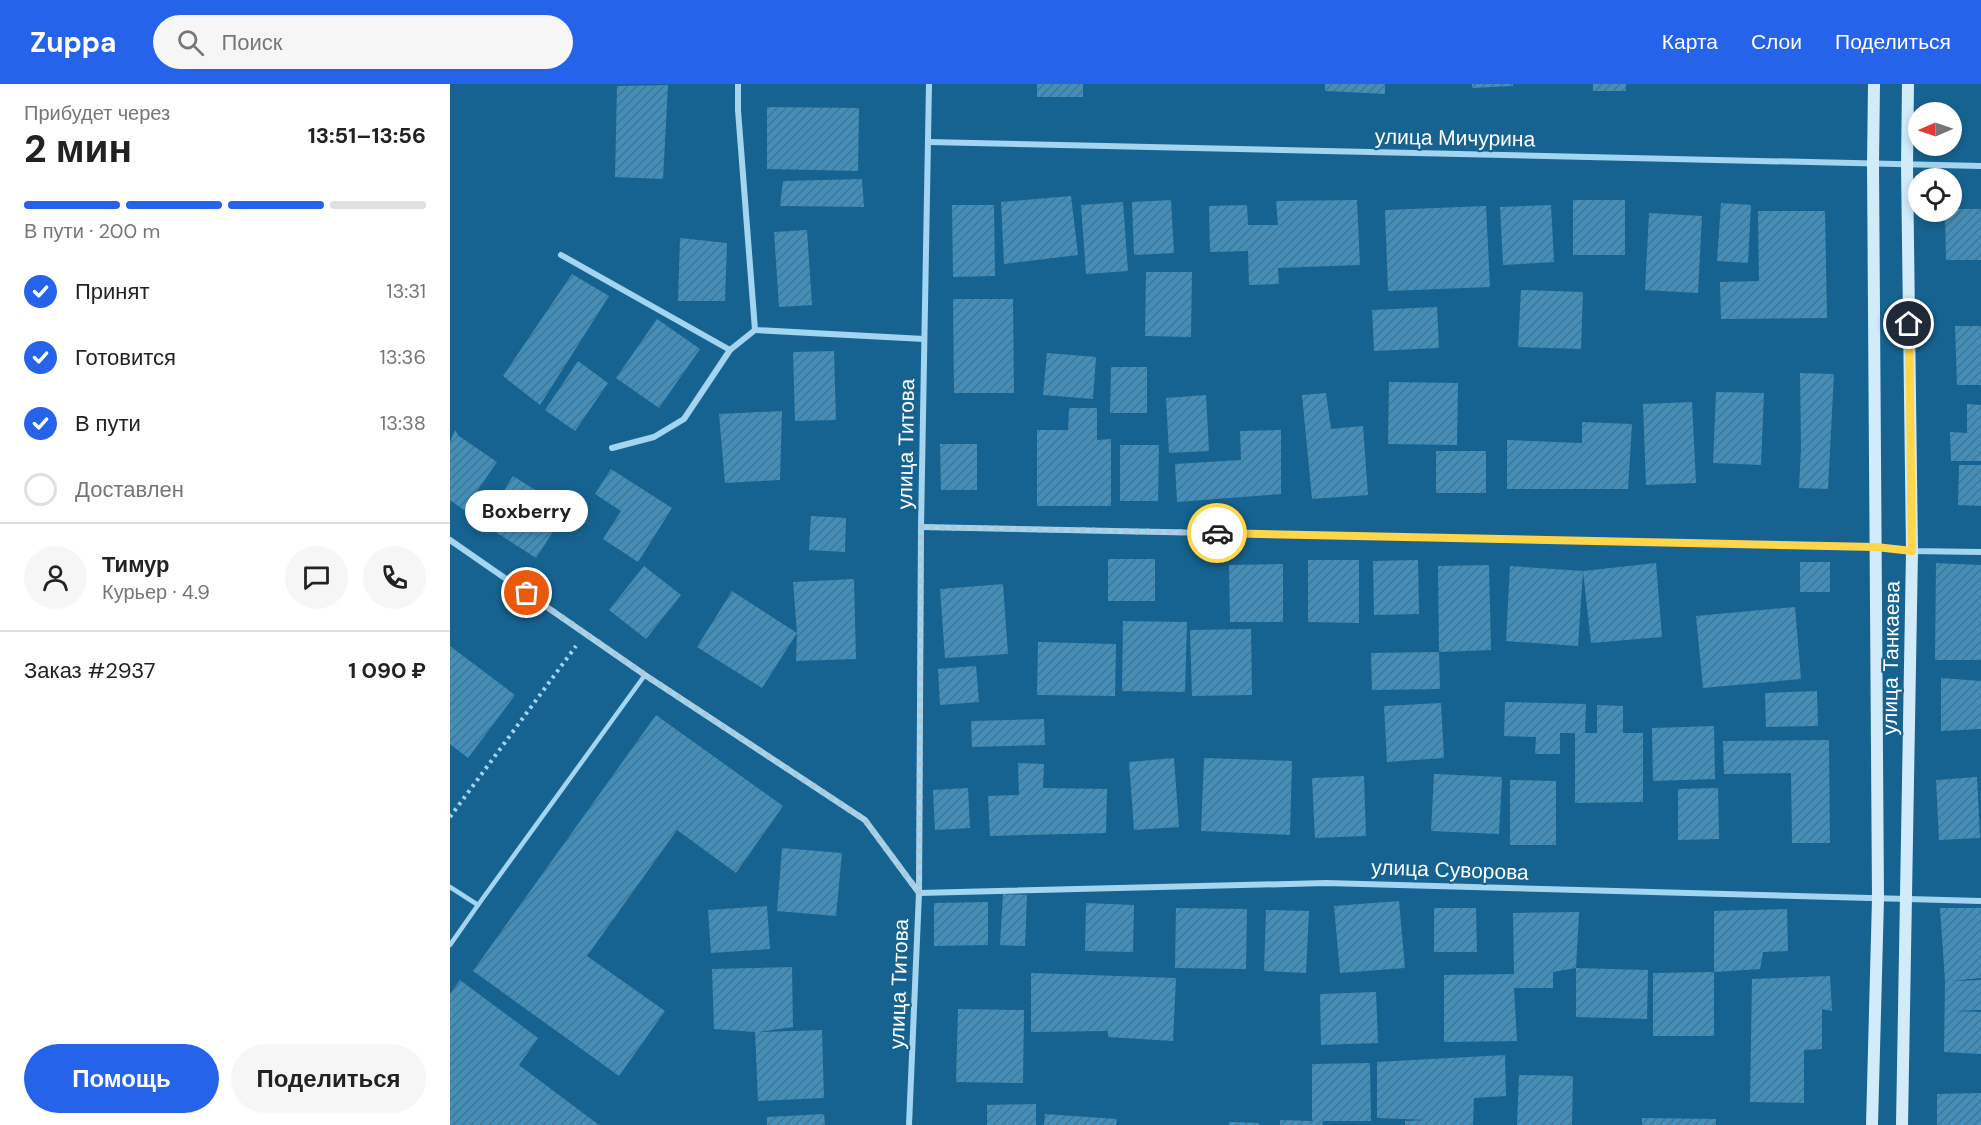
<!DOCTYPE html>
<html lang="ru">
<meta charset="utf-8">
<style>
:root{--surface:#fff;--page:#f6f6f6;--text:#222;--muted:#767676;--line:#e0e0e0;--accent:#2563eb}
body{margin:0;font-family:"DM Sans",sans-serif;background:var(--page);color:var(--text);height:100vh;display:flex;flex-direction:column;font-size:22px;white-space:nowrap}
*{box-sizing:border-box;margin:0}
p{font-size:20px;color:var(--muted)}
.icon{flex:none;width:33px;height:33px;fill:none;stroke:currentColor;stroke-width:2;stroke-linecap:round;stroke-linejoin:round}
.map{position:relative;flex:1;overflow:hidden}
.sheet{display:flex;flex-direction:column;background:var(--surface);width:450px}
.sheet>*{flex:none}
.needle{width:39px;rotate:268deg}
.fabs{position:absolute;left:1458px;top:18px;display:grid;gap:12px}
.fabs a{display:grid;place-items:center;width:54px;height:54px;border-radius:50%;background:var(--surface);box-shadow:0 3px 9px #0003;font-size:30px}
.pin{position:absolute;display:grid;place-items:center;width:51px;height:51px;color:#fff;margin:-26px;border:3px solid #fff;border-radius:50%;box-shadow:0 2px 6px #0007}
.courier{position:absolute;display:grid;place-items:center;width:60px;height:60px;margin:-30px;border:4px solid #ffd54a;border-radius:50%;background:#fff;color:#222;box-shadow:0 2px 8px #0007}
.bubble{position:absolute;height:42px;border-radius:21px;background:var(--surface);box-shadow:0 3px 9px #0003;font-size:20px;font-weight:700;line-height:42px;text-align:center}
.overview em{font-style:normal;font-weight:700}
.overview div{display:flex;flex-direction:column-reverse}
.overview{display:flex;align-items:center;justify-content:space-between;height:102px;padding:0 24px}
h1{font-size:39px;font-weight:700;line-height:45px}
.bar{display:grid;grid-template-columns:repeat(4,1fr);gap:9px 6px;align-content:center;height:72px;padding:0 24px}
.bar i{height:8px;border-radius:4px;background:var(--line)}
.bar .on{background:var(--accent)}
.bar p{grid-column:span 4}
.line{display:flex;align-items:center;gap:15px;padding:0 24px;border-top:2px solid var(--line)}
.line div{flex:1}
.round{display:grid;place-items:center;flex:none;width:63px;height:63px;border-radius:32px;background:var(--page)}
ol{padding:0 24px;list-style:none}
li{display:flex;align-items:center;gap:18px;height:66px}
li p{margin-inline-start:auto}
li .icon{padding:6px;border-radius:50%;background:var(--accent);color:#fff;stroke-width:4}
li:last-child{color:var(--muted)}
li i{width:33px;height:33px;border:3px solid var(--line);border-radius:50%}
.action{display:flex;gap:12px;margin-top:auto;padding:12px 24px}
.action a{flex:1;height:69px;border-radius:36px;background:var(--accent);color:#fff;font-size:24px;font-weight:700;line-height:69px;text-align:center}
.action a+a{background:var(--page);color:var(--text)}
header{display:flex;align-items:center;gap:36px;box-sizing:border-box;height:84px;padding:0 30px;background:var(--accent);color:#fff}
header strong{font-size:28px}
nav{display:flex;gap:33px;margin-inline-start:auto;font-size:21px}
.search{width:420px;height:54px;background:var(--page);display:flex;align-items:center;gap:15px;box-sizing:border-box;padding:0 21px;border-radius:33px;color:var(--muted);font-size:22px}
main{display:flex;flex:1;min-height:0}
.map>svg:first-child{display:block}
.building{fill:url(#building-hatch)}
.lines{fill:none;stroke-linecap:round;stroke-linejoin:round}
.path{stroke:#a3d5f0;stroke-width:4;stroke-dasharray:3 4.5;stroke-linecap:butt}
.service{stroke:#a3d5f0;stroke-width:4.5}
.minor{stroke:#a3d5f0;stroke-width:6}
.secondary{stroke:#d1ebfb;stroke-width:12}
.done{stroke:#adc8d8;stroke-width:6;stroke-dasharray:0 10.8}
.route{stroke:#ffd54a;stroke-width:8}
.labels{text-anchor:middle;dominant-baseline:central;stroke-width:4.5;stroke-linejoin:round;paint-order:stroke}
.street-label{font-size:21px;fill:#fff;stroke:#166391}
</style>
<header>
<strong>Zuppa</strong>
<div class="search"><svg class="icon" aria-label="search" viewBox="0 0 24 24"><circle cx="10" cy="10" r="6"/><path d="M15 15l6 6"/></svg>Поиск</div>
<nav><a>Карта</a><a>Слои</a><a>Поделиться</a></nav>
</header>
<main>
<section class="sheet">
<div class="overview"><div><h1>2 мин</h1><p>Прибудет через</p></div><em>13:51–13:56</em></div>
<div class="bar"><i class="on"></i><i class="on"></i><i class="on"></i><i></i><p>В пути · 200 m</p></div>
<ol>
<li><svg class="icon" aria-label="check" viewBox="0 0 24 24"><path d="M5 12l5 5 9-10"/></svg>Принят<p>13:31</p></li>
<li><svg class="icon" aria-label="check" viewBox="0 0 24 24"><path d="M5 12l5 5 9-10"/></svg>Готовится<p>13:36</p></li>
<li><svg class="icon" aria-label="check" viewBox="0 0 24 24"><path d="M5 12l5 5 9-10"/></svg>В пути<p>13:38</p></li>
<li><i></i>Доставлен</li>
</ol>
<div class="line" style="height:108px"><a class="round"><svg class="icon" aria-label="person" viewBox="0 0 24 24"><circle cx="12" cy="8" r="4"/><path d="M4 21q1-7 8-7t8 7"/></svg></a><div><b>Тимур</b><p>Курьер · 4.9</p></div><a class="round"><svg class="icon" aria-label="chat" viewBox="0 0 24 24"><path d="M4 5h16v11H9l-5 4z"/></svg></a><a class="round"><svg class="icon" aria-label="phone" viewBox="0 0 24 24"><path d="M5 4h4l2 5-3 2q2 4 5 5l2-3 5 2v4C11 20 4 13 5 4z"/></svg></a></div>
<div class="line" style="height:78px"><div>Заказ #2937</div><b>1 090 ₽</b></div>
<div class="action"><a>Помощь</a><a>Поделиться</a></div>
</section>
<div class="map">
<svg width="1531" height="1041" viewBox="0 0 1531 1041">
<defs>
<pattern id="building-hatch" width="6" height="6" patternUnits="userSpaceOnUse" patternTransform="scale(1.5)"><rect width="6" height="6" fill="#438fba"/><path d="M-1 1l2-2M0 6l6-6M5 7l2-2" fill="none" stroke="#47748e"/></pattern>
</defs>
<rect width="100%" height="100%" fill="#166391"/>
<g class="building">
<rect x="587" y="0" width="46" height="13"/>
<path d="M875,0h60v10l-60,-3z"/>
<path d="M1022,0h41v2l-41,2z"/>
<rect x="1143" y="0" width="33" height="7"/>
<path d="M218,1l-5,94 -48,-2 2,-91z"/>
<path d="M317,23l92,1 -1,63 -91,-2z"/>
<path d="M412,95l2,28 -84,-1 3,-25z"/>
<path d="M621,112l7,59 -74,9 -3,-62z"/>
<path d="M721,116l3,53 -40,2 -2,-53z"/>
<path d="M907,116l3,65 -82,3 1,16 -30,1 -1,-34 -38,1 -1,-46 38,-1 1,20h30l-2,-24z"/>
<rect x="1123" y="116" width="52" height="55"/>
<path d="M673,118l5,69 -42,3 -5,-69z"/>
<path d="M1271,119l30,2 -3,58 -31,-2z"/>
<path d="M502,121h42l1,71 -42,1z"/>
<path d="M1101,121l3,57 -51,3 -3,-58z"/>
<path d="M1036,122l4,81 -102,4 -3,-81z"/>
<path d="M1502,125h29v51h-35l-1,-48h7z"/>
<path d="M1308,127h67l2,107 -106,1 -1,-37 39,-1z"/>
<path d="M1199,129l53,3 -4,77 -53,-3z"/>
<path d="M357,146l5,75 -33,2 -5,-75z"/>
<path d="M230,154l47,5 -2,58h-47z"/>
<path d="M696,188h46l-1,65 -46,-1z"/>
<path d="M122,190l37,22 -69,109 -37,-29z"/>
<path d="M1071,206l62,2 -2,57 -63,-2z"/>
<path d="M503,215h60l1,94h-60z"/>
<path d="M987,223l2,41 -65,3 -2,-41z"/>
<path d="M207,235l43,30 -41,59 -43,-30z"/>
<path d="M1505,242h26v59h-24z"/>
<path d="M384,267l2,69 -41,1 -2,-69z"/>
<path d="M597,269l49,4 -3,42 -50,-4z"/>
<path d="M128,277l30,22 -33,48 -30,-21z"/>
<path d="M661,283h36v46h-37z"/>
<path d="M1350,289l34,1 -6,115 -29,-1 2,-39z"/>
<path d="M939,298l69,1 -1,62 -69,-1z"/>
<path d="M1266,308l48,1 -3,72 -48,-2z"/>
<path d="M876,309l5,36 32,-3 5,69 -56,4 -10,-104z"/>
<path d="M756,311l3,56 -40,2 -3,-55z"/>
<path d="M1242,318l4,81 -50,2 -3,-81z"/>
<path d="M1517,320l14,1v56h-30l-1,-29 17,1z"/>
<path d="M619,324h28v32l14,-1v67h-74v-76h31z"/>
<path d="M332,327l-2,69 -55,3 -6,-69z"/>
<path d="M1132,338l50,2 -4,65h-121v-49l75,3z"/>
<path d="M5,346l4,6 38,26 -33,48 -14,-10v-58z"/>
<path d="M831,346v64l-104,8 -2,-38 66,-4 -1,-29z"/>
<path d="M490,360h37v46h-36z"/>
<path d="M670,361h39l-1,56h-38z"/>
<rect x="986" y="367" width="50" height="42"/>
<path d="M1509,381h22v41l-23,-1z"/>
<path d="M161,385l61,39 -34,54 -35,-23 18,-28 -26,-17z"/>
<path d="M63,392l54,34 -31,48 -53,-34z"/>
<path d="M361,432l35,2 -1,34 -36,-2z"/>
<rect x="658" y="475" width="47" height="42"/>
<path d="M858,476h51v63l-51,-1z"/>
<path d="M968,476l1,54 -45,1 -1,-54z"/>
<rect x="1350" y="478" width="30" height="30"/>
<path d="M1206,479l6,74 -71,6 -8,-72z"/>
<path d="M1486,479l45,2v95h-46z"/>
<path d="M833,480v58h-53l-1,-57z"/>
<path d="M1039,481l2,85 -52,2 1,37 -68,1 -1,-37 68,-1 -1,-86z"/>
<path d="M194,482l37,29 -35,44 -37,-29z"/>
<path d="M1060,482l73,5 -5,75 -72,-5z"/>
<path d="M404,495l2,80 -60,2 1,-28 -4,-51z"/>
<path d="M553,500l5,70 -63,4 -5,-69z"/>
<path d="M282,507l65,42 -35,55 -65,-41z"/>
<path d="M1345,523l6,72 -98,9 -7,-72z"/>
<path d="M673,537l64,1 -2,70 -63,-1z"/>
<path d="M801,545l1,66 -60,1 -2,-66z"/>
<path d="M588,558l78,2 -1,52 -78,-1z"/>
<path d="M0,562l65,49 -47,63 -18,-14z"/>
<path d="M526,582l3,36 -39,3 -2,-36z"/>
<path d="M1491,594l40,3v48l-40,2z"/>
<path d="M1367,607l1,35 -52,1 -1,-34z"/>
<path d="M1055,618l81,2 -1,29h12v-28l26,1v27h20v69l-68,1v-70h-15v21h-25l1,-17 -32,-1z"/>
<path d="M991,619l3,55 -57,4 -3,-56z"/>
<path d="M206,631l127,91 -47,67 -59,-43 -90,126 78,55 -46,65 -146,-105z"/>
<path d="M594,635l1,26 -73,2 -1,-26z"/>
<path d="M1264,642l1,53 -62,2 -1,-53z"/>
<path d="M1379,656l1,103h-38l-1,-70 -67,1 -1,-33z"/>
<path d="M724,674l5,69 -45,3 -5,-68z"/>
<path d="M754,674l88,3 -2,74 -89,-4z"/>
<path d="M568,679l26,1 -1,24 64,1 -1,44 -116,3 -2,-40 31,-1z"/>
<path d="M984,690l68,3 -3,57 -68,-3z"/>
<path d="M914,692l2,60 -51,2 -3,-60z"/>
<path d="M1527,693l3,61 -41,2 -3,-60z"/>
<path d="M1060,696l46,1v64h-46z"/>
<path d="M518,704l2,40 -35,2 -2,-40z"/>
<path d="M1268,704l1,51 -41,1v-51z"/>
<path d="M332,764l60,5 -6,63 -59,-5z"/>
<path d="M553,810l24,1 -2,51 -25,-1z"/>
<path d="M949,817l6,67 -65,5 -6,-67z"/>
<path d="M538,818v43l-54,1v-43z"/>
<path d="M636,819l48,2 -1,47 -48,-1z"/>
<path d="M317,822l3,43 -59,4 -3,-43z"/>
<path d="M726,824l71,1 -1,60 -71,-1z"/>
<path d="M984,824h42l1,44h-43z"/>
<path d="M1490,824h41v70l-31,3 31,-1v30l-28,1 28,1v42l-37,-2 1,-71z"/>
<path d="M1337,825l1,42 -25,1 -3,17 -46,3v-61z"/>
<path d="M816,826l43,1 -3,62 -42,-2z"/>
<path d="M1129,828l-3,56 -23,4v16h-39l3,53 -73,1v-67l70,-1 -1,-61z"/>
<path d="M342,883l1,60 -34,5 63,-2 2,68 -66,3 -3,-69 -41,-3 -2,-60z"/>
<path d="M1126,884l72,2 -1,49 -71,-2z"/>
<path d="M1264,888v64h-61v-63z"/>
<path d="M581,889l145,5 -3,63 -65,-4v-6l-77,1z"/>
<path d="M1380,892l2,35 -10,-2v40l-18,1v53l-54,-1 2,-123z"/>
<path d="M10,896l78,58 -19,27 80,60h-149v-131z"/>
<path d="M926,908l2,51 -57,2 -1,-51z"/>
<path d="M508,925l66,1 -1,73 -67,-1z"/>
<path d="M1055,971l1,41 -32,2 -1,27h-68v-4l23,-1 -51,-2v-56z"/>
<path d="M920,979l1,58h-48l-1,4h-42v-5l32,1v-57z"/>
<path d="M1069,991l54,1 -1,49h-55z"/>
<path d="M1531,1009v32h-44v-31z"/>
<path d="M586,1020v21h-49v-20z"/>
<path d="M374,1030l1,11h-58v-8z"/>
<path d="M595,1030l72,5 -1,6h-72z"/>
<path d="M1192,1034l74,1v6h-74z"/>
<path d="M779,1038l30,1v2h-30z"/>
</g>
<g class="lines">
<path class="path" d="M0,733l126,-171"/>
<g class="service">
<path d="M0,803l28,18 167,-230"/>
<path d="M0,861l28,-40"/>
</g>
<g class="minor">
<path d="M288,0v26l17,220 169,9"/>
<path d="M479,58l1052,24"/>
<path d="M111,171l169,95 25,-20"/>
<path d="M162,364l42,-11 30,-18 46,-69"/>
<path d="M471,443l955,20 36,4 69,1"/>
<path d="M0,456l195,135 220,145 54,73 407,-10 655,18"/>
<path d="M459,1041l10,-232 2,-366 8,-443"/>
</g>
<g class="secondary">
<path d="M1422,1041l6,-226 -5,-735 1,-80"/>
<path d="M1452,1041l10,-574 -5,-386 1,-81"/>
</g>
</g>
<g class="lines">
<path class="done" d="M77,509l118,82 220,145 54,73 2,-366 296,6"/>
<path class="route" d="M767,449l659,14 36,4 -3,-227"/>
</g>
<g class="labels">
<g class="street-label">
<text transform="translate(1005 54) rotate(1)">улица Мичурина</text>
<text transform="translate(456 360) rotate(-89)">улица Титова</text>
<text transform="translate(1441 574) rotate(-89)">улица Танкаева</text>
<text transform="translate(1000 786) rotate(2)">улица Суворова</text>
<text transform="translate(449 900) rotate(-88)">улица Титова</text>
</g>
</g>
</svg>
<div class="fabs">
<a><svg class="needle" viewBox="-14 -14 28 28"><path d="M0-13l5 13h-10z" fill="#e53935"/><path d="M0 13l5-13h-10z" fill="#767676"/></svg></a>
<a><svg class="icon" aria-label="locate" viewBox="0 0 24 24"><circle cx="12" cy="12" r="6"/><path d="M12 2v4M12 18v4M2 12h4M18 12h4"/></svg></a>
</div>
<div class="pin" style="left:77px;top:509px;background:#ea580c"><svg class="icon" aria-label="bag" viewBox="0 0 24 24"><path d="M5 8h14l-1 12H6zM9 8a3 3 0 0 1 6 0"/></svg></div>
<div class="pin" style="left:1459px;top:240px;background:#1f2937"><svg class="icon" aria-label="home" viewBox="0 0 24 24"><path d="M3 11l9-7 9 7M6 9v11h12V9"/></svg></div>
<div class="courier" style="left:767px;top:449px"><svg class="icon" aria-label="car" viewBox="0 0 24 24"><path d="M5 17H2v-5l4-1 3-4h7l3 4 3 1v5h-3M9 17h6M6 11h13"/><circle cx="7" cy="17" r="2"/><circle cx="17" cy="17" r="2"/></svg></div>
<div class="bubble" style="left:15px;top:406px;width:123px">Boxberry</div>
</div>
</main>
